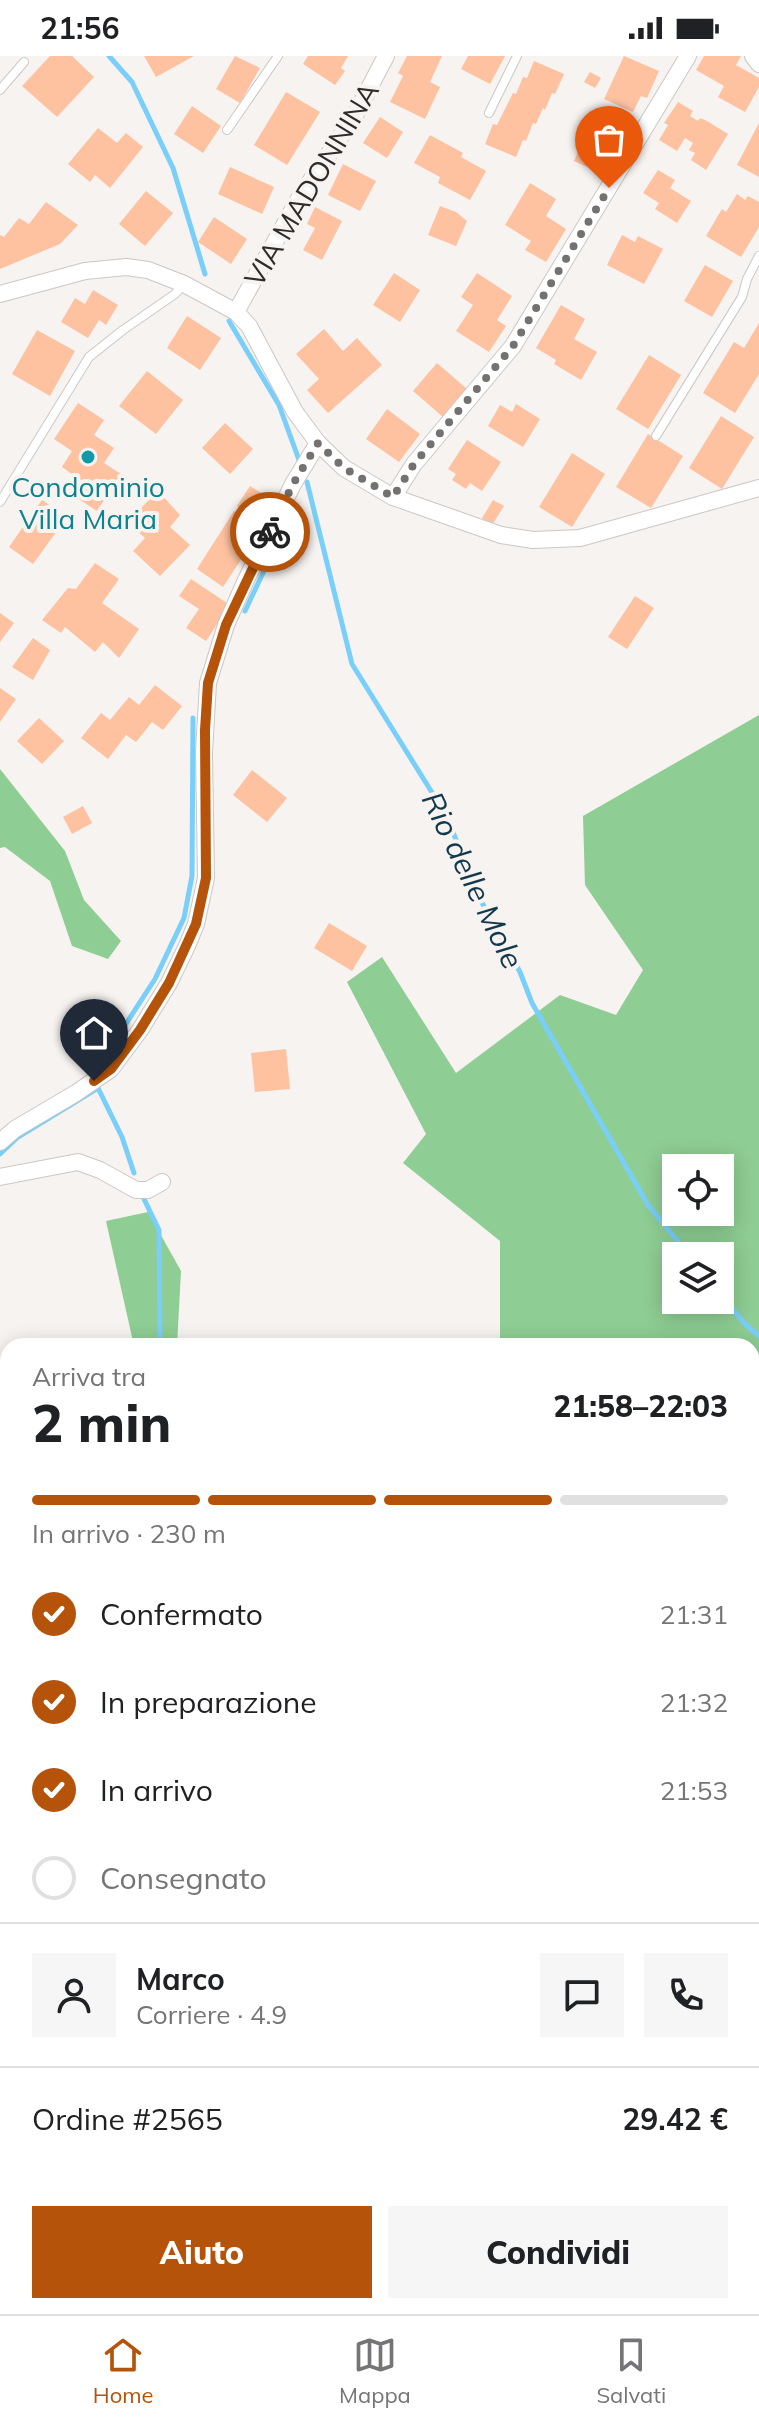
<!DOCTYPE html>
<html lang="it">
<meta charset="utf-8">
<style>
:root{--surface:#fff;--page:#f6f6f6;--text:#202124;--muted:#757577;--line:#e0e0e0;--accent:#b45309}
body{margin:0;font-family:Mulish,sans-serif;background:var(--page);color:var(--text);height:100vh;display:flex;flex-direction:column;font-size:30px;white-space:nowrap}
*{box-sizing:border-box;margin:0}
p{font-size:26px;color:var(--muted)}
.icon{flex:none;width:44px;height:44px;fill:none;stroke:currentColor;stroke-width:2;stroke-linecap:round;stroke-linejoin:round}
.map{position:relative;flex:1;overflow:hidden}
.drawer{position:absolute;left:0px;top:1282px;width:760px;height:976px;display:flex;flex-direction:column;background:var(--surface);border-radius:24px 24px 0 0;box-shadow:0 4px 20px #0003}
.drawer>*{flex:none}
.fabs{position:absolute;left:662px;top:1098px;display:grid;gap:16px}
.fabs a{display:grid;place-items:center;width:72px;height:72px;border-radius:0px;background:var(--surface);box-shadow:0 4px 20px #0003;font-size:40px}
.pin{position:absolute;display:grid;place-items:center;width:68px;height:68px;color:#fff;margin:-82px -34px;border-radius:50% 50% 50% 0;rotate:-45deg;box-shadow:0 0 8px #0007}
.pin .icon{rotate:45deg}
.courier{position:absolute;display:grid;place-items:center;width:80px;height:80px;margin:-40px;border:6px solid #b45309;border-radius:50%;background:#fff;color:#222;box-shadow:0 2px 10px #0007}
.overview em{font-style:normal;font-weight:800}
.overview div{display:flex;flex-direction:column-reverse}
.overview{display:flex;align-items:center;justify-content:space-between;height:136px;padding:0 32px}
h1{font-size:52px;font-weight:800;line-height:60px}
.bar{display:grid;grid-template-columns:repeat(4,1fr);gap:12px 8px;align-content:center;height:96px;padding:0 32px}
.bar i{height:10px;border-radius:6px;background:var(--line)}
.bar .current{background:var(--accent)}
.bar p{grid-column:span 4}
.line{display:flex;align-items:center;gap:20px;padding:0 32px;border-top:2px solid var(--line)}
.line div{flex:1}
.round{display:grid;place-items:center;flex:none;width:84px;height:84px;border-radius:0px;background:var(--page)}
ol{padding:0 32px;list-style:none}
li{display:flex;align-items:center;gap:24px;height:88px}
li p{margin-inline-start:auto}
li .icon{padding:8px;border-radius:50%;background:var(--accent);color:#fff;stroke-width:4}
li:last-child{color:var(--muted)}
li i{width:44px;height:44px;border:4px solid var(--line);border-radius:50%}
.button{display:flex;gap:16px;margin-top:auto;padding:16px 32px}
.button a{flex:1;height:92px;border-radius:0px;background:var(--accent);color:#fff;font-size:32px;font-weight:800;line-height:92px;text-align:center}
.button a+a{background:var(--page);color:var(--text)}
.status{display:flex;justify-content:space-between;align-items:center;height:56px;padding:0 40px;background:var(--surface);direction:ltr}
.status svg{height:22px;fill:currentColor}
.tabs{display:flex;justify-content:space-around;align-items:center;height:112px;border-top:2px solid var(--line);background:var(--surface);font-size:22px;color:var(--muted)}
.tabs a{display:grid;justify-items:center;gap:4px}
.tabs .current{color:var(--accent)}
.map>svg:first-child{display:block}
.forest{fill:#8ecd93;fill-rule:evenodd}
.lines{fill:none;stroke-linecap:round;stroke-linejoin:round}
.stream{stroke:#79cffa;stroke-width:5}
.building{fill:#fec2a0}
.lane-casing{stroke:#cbc7c5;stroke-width:10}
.street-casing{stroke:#cbc7c5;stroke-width:18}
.lane{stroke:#fff;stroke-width:8}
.street{stroke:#fff;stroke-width:16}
.done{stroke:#747270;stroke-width:8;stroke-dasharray:0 14.4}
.route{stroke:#b45309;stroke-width:10}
.culture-dot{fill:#0f9aa8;stroke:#f7f3f1;stroke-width:3}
.labels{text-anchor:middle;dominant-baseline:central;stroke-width:8;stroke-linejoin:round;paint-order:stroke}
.street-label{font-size:28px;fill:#2d2c2b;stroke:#f7f3f1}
.culture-label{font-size:28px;fill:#0d838f;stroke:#f7f3f1}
.water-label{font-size:30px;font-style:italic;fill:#12394b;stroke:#f7f3f1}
</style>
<div class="status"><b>21:56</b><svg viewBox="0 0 49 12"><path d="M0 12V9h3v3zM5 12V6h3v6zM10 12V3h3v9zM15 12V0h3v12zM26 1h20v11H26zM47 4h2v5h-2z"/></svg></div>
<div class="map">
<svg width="759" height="2258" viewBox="0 0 759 2258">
<rect width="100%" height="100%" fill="#f7f3f1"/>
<g class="forest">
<path d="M759,659v964l-7,6v-339h-227l-25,-7v-98l-97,-78 23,-29 -79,-152 35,-25 74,116 104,-78 56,20 27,-45 -58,-85 -2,-69zM676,1112h44v44h-44zM676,1200h44v44h-44z"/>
<path d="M0,713l65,82 19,49 37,41 -13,18 -36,-13 -22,-65 -45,-34 -5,1z"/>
<path d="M148,1156l33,59 -4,75h-43l-28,-125z"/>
<path d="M752,1738l7,2v72l-7,6z"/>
<path d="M8,1741v444l-8,-1v-441z"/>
<path d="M759,1945v313h-631l-1,-8h625v-296z"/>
</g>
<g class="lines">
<g class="stream">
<path d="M109,0l23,26 41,86 32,106"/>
<path d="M229,265l50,84 20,55"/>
<path d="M307,426l45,182 94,151 34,84 40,73 12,31 116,202 42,51"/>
<path d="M245,555l34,-72"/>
<path d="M98,1011l57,-88 29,-61 8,-42 1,-158"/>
<path d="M0,1098l18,-17 80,-49 24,49 12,36"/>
<path d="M144,1143l15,31 1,116"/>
<path d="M720,1237l24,30 15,13"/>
<path d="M688,2250l7,8"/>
</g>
</g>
<g class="building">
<path d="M50,0h22l22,21 -37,40 -35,-31z"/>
<path d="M144,0h50l-38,21z"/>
<path d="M235,0l25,12 -20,35 -24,-14z"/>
<path d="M308,0h40l-7,12 4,3 -10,14 -32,-21z"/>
<path d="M407,0h35l-12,26 10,5 -15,32 -35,-17 13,-26 -5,-3z"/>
<path d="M468,0h37l-15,28 -29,-15z"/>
<path d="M624,0l35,15 -12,27 -6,-2 -8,16 -29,-13z"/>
<path d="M704,0h37l-5,9 23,13v9l-14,25 -27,-15 6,-11 -28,-16z"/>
<path d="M534,5l30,13 -9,20 -3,-1 -7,17 -2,-2 -7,16 -3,-1 -7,18 -3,-1 -7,17 -31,-13 8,-20 4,1 16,-32 3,1 7,-17 4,1z"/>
<path d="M590,16l11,6 -6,10 -11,-6z"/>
<path d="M286,36l34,20 -33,53 -33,-20z"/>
<path d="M678,46l15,9 -3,5 8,5 2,-3 7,3 21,13 -22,36 -15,-10 4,-7 -6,-3 4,-7 -8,-5 -8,13 -18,-11 9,-15 -4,-2z"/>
<path d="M192,50l29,20 -18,27 -29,-19z"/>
<path d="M380,61l23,15 -16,26 -24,-15z"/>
<path d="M591,67l29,13 -17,38 -29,-13z"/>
<path d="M759,67v54l-22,-12z"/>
<path d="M98,72l19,15 9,-10 17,14 -33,41 -15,-13 -5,7 -22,-18z"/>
<path d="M430,79l33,18 -2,4 25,14 -16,29 -32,-17 2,-6 -26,-14z"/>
<path d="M343,108l33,17 -16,30 -32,-16z"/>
<path d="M230,111l44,20 -12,27 -44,-20z"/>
<path d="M658,114l17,10 -5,8 21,13 -14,22 -22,-14 4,-6 -16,-10z"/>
<path d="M530,127l26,16 -10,17 20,13 -20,33 -21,-12 6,-9 -26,-16z"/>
<path d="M146,135l27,22 -28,33 -26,-22z"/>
<path d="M737,138l8,6 3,-4 11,6v25l-18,30 -35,-21 16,-27 4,3z"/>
<path d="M46,146l32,23 -18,19 -60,25v-34l4,2 15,-19 10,6z"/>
<path d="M440,150l16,6 11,9 -11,25 -28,-11z"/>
<path d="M315,151l27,14 -20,39 -19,-10 12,-22 -8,-4z"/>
<path d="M214,161l33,22 -16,25 -33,-22z"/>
<path d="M622,179l13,7 3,-6 25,13 -19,35 -37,-19z"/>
<path d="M705,209l28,16 -21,36 -28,-16z"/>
<path d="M394,217l26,17 -20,32 -27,-17z"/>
<path d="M477,217l35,23 -15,24 9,6 -17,26 -33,-21 17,-26 -12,-8z"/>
<path d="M93,234l25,15 -12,20 -7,-5 -11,18 -27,-16 14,-24 10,6z"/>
<path d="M561,249l24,14 -11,20 23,13 -16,28 -27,-16 2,-4 -20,-12z"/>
<path d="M187,260l34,22 -21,32 -33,-22z"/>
<path d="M759,267v51l-24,39 -32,-20 31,-51 10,6z"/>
<path d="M324,273l19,22 14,-13 25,27 -54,48 -21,-23 12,-11 -23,-25z"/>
<path d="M37,274l38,21 -25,45 -38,-22z"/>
<path d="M649,299l32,20 -33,54 -32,-20z"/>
<path d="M437,307l30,26 -24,28 -30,-26z"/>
<path d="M147,315l36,29 -27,34 -37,-28z"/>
<path d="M78,347l26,17 -10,15 20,13 -10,15 17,11 -24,37 -23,-15 9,-14 -21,-15 10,-16 -18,-12z"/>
<path d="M516,348l24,15 -17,28 -35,-21 12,-21 12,7z"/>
<path d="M387,353l33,25 -21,28 -33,-23z"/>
<path d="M721,360l33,21 -32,52 -33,-21z"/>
<path d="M225,367l28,26 -23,25 -28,-26z"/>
<path d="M648,378l35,22 -32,52 -35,-21z"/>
<path d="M467,384l34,22 -19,29 -12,-8 -4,6 -14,-9 4,-6 -8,-5z"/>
<path d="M572,397l33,21 -33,53 -33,-20z"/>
<path d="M250,430l24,15 -13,20 -24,-15z"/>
<path d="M158,435l22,24 -10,12 20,18 -30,31 -27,-25 12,-13 -18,-16z"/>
<path d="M42,444l25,17 -34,47 -24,-17z"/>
<path d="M493,444l11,6 -12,19 -10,-7z"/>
<path d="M234,455l27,18 -38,58 -26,-18z"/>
<path d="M95,507l24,16 -17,24 37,26 -20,29 -16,-16 -8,10 -30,-25 -4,6 -19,-13 26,-32 8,1z"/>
<path d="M191,523l39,26 -24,36 -20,-13 13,-19 -20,-13z"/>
<path d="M635,540l19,12 -27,41 -19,-12z"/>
<path d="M0,557l14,10 -14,19z"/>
<path d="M33,582l17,12 -17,30 -21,-13z"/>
<path d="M155,629l27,21 -19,24 -11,-8 -16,20 -10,-7 -18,24 -27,-21 20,-25 9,7 19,-23 10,8z"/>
<path d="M0,632l16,11 -16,23z"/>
<path d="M39,662l25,23 -22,23 -25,-23z"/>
<path d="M252,714l35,28 -20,24 -34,-27z"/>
<path d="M83,750l9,17 -20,11 -9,-17z"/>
<path d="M329,867l38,23 -15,25 -38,-23z"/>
<path d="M286,993l4,40 -35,3 -4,-39z"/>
</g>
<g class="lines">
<defs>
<g id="lane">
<path d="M0,34l24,-28"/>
<path d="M489,57l28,-57"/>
<path d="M227,74l51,-74"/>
<path d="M656,380l86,-139 5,-18 12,-23"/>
<path d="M0,446l89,-145 34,-27 52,-36 9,-10"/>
<path d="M242,2258l7,-8"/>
</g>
<g id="street">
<path d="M753,0l6,8"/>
<path d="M0,238l85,-23 41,-4 22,3 36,14 52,28 13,14 46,86 23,31 26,25 49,29 108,38 32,5 47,-2 179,-50"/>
<path d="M236,256l65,-117 53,-78 32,-61"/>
<path d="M393,441l21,-33 99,-118 175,-290"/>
<path d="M0,1086l15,-13 61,-36 35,-24 29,-39 29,-47 18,-37 9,-22 10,-46 -2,-126 4,-69 18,-58 20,-45 47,-96 25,-41"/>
<path d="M0,1121l78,-15 22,8 36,20h12l14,-8"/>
<path d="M0,1696l8,-7"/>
</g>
</defs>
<use href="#lane" class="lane-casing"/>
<use href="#street" class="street-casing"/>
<use href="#lane" class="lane"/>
<use href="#street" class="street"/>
</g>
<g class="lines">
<path class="done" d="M270,476l23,-48 25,-41 26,25 49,29 21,-33 99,-118 96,-158"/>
<path class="route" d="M94,1025l17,-12 29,-39 29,-47 27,-59 10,-46 -1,-148 3,-47 18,-58 44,-93"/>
</g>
<circle class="culture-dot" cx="88" cy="401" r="8"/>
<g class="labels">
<g class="street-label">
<text transform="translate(311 128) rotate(-59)">VIA MADONNINA</text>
</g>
<g class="culture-label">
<text x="88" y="430">Condominio<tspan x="88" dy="32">Villa Maria</tspan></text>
</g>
<g class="water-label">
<text transform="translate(473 824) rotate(64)">Rio delle Mole</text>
</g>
</g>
</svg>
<div class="fabs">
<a><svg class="icon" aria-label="locate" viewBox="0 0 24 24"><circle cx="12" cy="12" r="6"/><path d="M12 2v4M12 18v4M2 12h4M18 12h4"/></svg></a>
<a><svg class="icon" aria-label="layers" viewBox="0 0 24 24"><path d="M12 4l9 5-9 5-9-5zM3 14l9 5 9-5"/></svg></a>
</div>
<div class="pin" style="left:609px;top:132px;background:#ea580c"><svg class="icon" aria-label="bag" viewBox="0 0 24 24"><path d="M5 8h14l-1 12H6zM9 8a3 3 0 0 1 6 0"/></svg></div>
<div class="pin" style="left:94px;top:1025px;background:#1f2937"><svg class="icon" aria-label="home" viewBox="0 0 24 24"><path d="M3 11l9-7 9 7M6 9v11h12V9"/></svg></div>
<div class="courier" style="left:270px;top:476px"><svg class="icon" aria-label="bike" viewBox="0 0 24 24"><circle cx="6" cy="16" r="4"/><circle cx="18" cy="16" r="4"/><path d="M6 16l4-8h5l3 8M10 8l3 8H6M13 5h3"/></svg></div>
<section class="drawer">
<div class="overview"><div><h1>2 min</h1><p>Arriva tra</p></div><em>21:58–22:03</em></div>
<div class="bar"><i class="current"></i><i class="current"></i><i class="current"></i><i></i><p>In arrivo · 230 m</p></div>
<ol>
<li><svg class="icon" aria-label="check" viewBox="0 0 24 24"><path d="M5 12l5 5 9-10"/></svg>Confermato<p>21:31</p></li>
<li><svg class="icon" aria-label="check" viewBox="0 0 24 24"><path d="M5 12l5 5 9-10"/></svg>In preparazione<p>21:32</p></li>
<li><svg class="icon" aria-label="check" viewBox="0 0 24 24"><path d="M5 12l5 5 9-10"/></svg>In arrivo<p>21:53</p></li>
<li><i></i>Consegnato</li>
</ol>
<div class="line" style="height:144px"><a class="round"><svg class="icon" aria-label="person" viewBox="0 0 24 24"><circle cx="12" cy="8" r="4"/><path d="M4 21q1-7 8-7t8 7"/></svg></a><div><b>Marco</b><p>Corriere · 4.9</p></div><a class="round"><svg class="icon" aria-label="chat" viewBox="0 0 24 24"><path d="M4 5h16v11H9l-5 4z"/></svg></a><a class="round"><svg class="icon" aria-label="phone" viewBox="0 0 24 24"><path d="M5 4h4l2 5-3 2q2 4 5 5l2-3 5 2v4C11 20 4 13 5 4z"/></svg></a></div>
<div class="line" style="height:104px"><div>Ordine #2565</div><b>29.42 €</b></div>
<div class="button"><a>Aiuto</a><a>Condividi</a></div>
</section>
</div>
<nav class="tabs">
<a class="current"><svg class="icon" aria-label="home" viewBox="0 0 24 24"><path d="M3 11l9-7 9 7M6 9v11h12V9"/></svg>Home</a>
<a><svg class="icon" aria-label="map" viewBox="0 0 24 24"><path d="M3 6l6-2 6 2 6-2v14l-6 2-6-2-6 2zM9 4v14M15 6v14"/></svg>Mappa</a>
<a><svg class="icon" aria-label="saved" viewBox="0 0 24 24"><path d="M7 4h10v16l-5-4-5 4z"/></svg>Salvati</a>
</nav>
